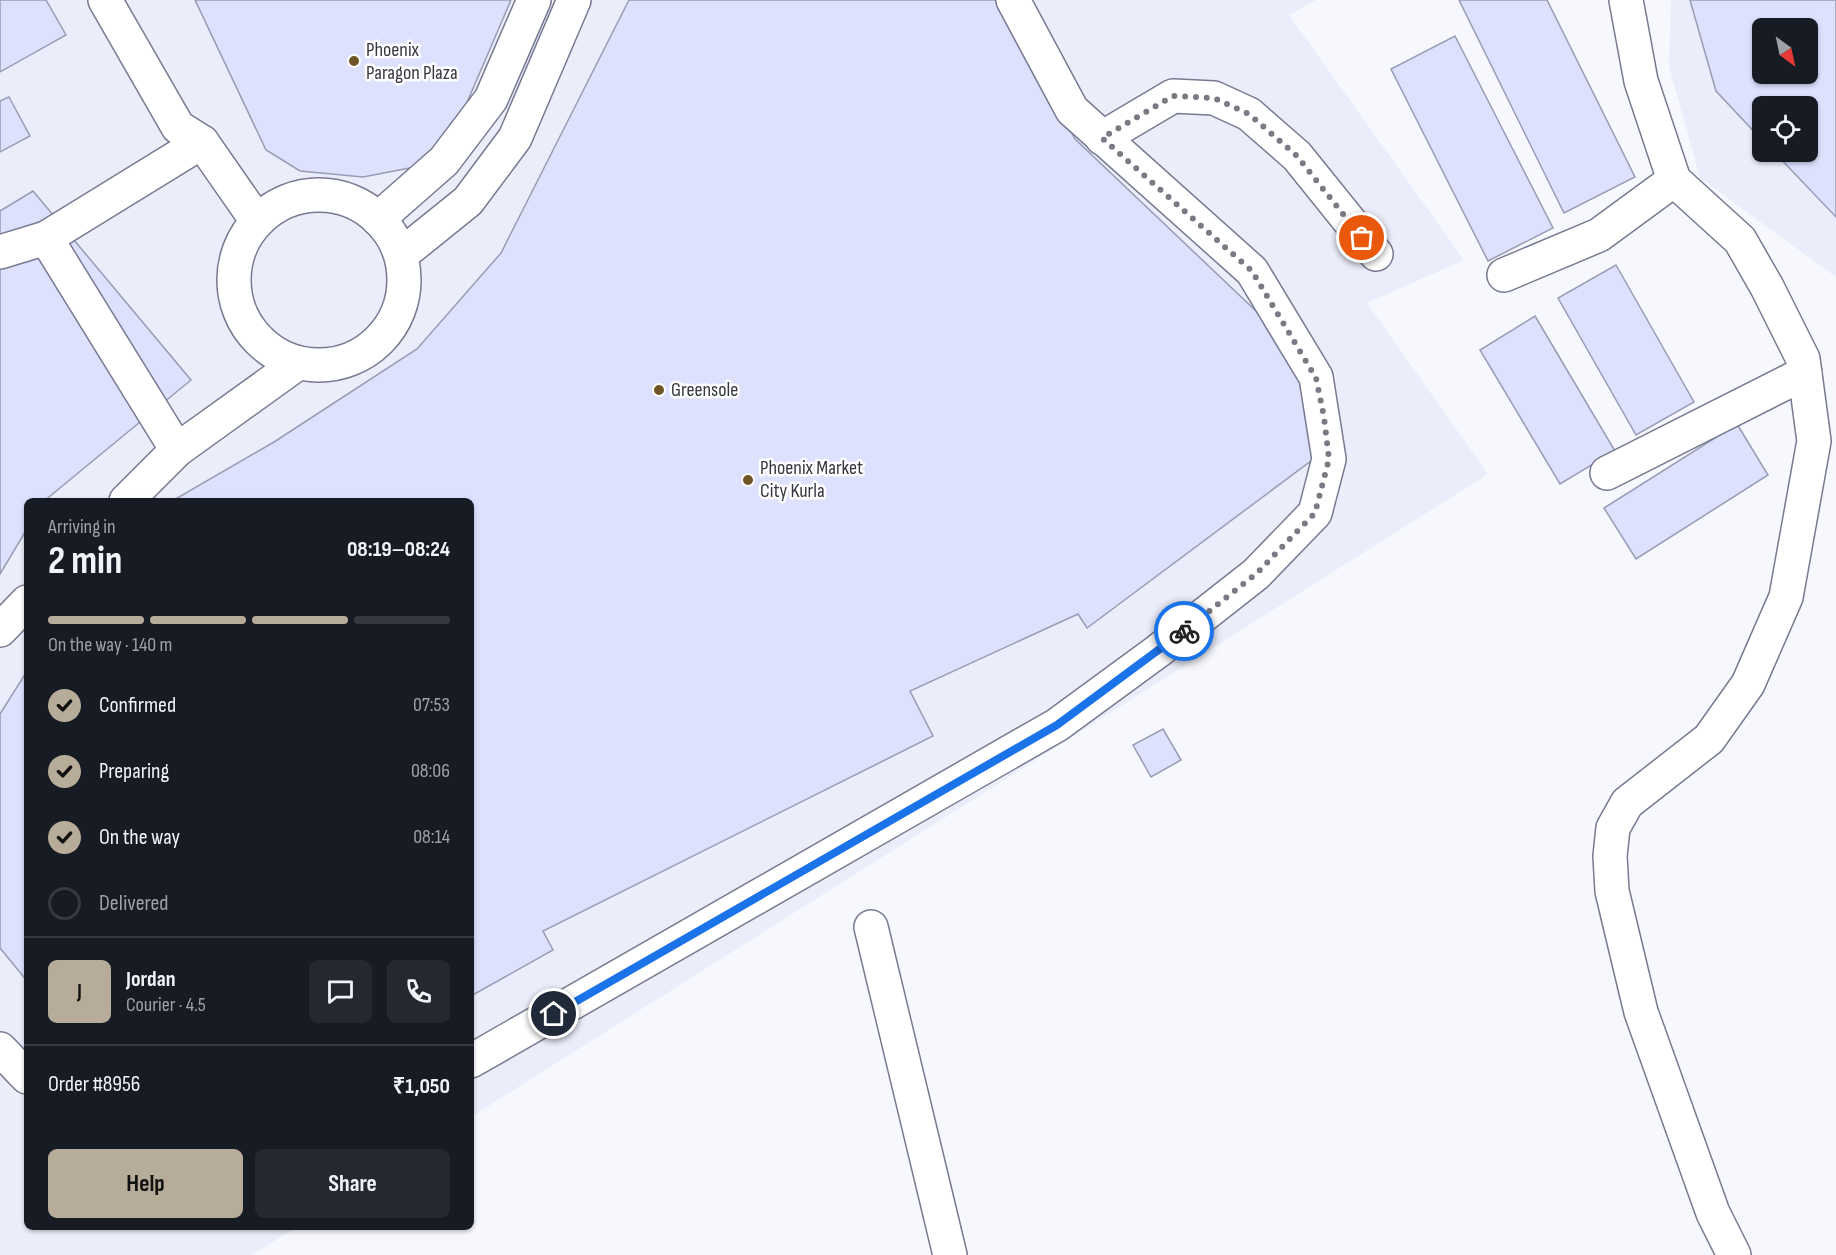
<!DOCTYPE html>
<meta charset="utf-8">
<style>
:root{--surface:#171b24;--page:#242831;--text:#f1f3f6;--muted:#9ea1a6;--line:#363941;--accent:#b7ac99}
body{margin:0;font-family:"Sofia Sans Condensed",sans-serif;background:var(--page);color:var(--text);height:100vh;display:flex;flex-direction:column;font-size:22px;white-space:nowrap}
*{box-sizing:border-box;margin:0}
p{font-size:20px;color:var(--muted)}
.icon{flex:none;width:33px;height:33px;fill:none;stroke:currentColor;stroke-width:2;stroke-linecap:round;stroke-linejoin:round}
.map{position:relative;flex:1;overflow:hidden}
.details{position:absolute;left:24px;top:498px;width:450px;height:732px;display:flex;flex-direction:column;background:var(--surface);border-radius:9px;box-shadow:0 2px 4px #0004}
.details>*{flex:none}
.needle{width:39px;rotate:147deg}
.fabs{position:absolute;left:1752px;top:18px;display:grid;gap:12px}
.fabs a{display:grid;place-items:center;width:66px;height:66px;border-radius:9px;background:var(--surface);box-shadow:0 2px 4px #0004;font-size:30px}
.pin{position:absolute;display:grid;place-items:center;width:51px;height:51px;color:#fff;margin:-26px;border:3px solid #fff;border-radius:50%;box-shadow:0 2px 6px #0007}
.courier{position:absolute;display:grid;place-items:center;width:60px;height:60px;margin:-30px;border:4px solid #1a73e8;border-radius:50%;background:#fff;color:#222;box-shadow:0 2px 8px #0007}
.overview em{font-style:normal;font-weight:700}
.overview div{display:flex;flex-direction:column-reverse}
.overview{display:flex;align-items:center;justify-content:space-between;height:102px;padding:0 24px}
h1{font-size:39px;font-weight:700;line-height:45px}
.bar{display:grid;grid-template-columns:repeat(4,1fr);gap:9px 6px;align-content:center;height:72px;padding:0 24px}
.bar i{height:8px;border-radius:4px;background:var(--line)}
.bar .current{background:var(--accent)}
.bar p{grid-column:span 4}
.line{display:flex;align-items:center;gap:15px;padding:0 24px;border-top:2px solid var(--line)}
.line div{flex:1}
.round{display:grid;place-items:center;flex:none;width:63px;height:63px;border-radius:9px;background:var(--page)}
ol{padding:0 24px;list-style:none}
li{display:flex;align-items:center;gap:18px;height:66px}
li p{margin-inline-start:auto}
li .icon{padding:6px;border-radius:50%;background:var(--accent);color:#111;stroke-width:4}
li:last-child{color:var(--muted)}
li i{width:33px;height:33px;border:3px solid var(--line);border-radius:50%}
.primary-button{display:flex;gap:12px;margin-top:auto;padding:12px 24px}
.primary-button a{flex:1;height:69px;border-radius:9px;background:var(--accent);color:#111;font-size:24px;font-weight:700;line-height:69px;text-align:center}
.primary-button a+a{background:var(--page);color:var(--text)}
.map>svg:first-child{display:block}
.built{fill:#ebedfa;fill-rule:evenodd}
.building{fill:#dde1fe;stroke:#989cb4;stroke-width:1.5;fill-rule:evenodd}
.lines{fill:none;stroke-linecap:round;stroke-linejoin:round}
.minor-casing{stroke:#777a91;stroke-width:36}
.minor{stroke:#fff;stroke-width:33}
.done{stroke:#797a83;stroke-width:6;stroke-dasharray:0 10.8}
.route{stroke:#1a73e8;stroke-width:8}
.poi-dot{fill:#705527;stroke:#fff;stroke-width:2}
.labels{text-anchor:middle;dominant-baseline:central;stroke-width:5;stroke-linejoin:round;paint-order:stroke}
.poi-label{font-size:20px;fill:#353641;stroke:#fff;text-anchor:start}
</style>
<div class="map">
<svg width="1836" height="1255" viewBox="0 0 1836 1255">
<rect width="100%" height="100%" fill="#f7f8fe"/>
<g class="built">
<path d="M0,0h1316l-27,15 175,245 -97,43 121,171 -1017,643v-616h-444v726h270l-45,28h-252z"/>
<path d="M1671,0h165v277l-136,-99 -31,-112zM1762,28h46v46h-46zM1762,106h46v46h-46z"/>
</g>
<g class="building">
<path d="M0,0h46l20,35 -66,37z"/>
<path d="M195,0h316l-52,121 -39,45 -57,11 -63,-6 -34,-21z"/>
<path d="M629,0h375l71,139 222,211 18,108 -228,170 -9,-14 -168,77 23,45 -390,195 10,19 -82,46v-495h-299l102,-59 143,-93 84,-96z"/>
<path d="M1459,0h88l88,177 -71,36z"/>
<path d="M1690,0h146v217l-62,-65h34v-46h-46v34l-46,-49zM1762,28h46v46h-46z"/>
<path d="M1455,36l98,192 -65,33 -97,-192z"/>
<path d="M9,97l21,39 -30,16v-51z"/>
<path d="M33,191l158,189 -147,121h-17v28l-27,45v-363z"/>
<path d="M1616,265l78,137 -58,33 -78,-137z"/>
<path d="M1535,316l80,135 -55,33 -80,-134z"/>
<path d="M1737,424l31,51 -132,84 -32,-51z"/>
<path d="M27,671v310l-27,-33v-234z"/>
<path d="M1163,729l18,31 -30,17 -18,-32z"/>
</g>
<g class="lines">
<defs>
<g id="minor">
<path d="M105,0l73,127 24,15 55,79"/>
<path d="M1626,0l15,81 33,99 66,60 27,47 36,72 11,82 -28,156 -38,87 -39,55 -82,64 -14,25 -3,28 2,35 29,121 72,201 21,42"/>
<path d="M1102,138l71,-42 41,2 35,16 48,42 79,98"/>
<circle cx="319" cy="280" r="85"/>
<path d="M378,219l66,-58 47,-62 43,-99"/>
<path d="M0,252l46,-14"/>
<path d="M401,255l67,-54 47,-63 59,-138"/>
<path d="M1504,275l95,-40 75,-55"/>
<path d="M177,450l-131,-212 156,-96"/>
<path d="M1607,473l198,-100"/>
<path d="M126,501l51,-51 121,-87"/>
<path d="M0,630l27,-28"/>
<path d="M871,927l79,328"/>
<path d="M0,1049l27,28"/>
<path d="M471,1061l586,-336 101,-74 98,-77 59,-61 14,-54 -13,-82 -64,-106 -180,-161 -59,-110"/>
</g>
</defs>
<use href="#minor" class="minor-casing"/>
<use href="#minor" class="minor"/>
</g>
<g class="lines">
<path class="done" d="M1184,631l72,-57 59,-61 14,-54 -5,-42 -8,-39 -64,-107 -150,-133 71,-42 41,2 35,16 48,42 65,82"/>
<path class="route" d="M554,1014l503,-289 127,-94"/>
</g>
<g class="poi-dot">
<circle cx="354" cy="61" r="6"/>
<circle cx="659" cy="390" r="6"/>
<circle cx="748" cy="480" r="6"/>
</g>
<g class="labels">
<g class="poi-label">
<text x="366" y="50">Phoenix<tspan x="366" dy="23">Paragon Plaza</tspan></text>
<text x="671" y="390">Greensole</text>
<text x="760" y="468">Phoenix Market<tspan x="760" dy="23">City Kurla</tspan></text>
</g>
</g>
</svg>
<div class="fabs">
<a><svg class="needle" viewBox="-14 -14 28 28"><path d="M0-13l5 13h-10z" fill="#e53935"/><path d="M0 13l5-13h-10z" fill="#9ea1a6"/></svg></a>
<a><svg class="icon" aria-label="locate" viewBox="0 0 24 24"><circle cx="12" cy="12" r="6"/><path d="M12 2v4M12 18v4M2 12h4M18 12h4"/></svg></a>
</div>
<div class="pin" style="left:1362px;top:238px;background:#ea580c"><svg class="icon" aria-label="bag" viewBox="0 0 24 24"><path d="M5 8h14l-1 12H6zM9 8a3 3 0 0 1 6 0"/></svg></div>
<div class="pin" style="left:554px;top:1014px;background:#1f2937"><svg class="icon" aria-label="home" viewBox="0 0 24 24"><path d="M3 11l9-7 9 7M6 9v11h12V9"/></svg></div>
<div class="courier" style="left:1184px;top:631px"><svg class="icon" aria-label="bike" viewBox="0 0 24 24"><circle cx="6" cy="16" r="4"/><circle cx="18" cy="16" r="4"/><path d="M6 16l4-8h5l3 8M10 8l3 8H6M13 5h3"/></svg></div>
<section class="details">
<div class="overview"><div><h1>2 min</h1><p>Arriving in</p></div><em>08:19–08:24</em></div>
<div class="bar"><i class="current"></i><i class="current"></i><i class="current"></i><i></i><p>On the way · 140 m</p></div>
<ol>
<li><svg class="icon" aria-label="check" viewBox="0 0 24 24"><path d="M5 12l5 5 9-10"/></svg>Confirmed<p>07:53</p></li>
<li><svg class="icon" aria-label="check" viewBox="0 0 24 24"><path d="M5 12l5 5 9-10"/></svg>Preparing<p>08:06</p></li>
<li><svg class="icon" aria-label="check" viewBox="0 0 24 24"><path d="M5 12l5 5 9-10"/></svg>On the way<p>08:14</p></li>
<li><i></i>Delivered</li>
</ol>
<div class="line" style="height:108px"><b class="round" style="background:var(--accent);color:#111">J</b><div><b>Jordan</b><p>Courier · 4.5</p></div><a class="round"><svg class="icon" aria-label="chat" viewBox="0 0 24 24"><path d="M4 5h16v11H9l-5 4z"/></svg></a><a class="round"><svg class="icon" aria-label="phone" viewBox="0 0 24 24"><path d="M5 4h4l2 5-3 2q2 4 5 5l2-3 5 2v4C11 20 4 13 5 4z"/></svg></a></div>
<div class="line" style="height:78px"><div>Order #8956</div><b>₹1,050</b></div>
<div class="primary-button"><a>Help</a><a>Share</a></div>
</section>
</div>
